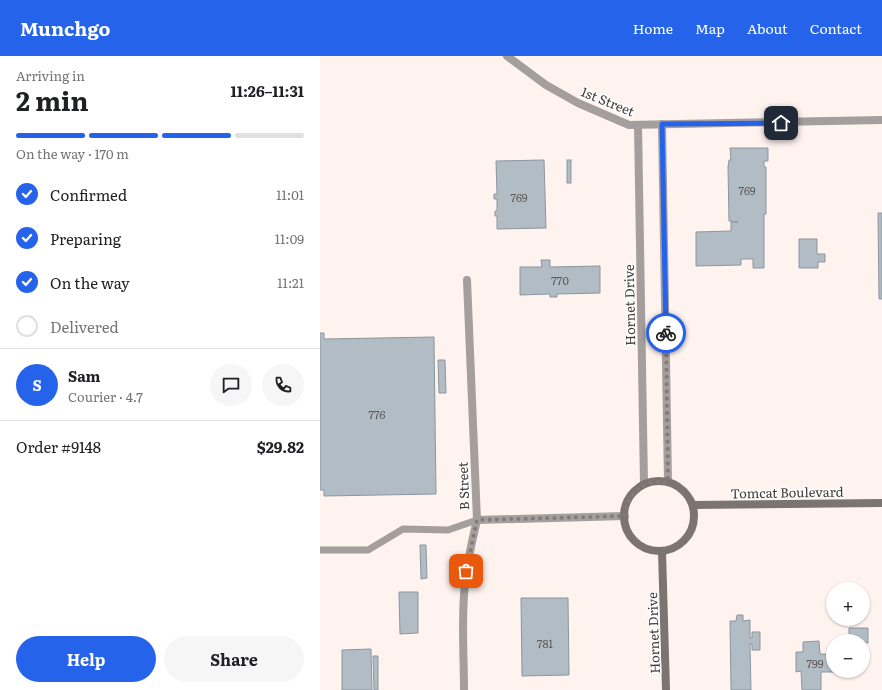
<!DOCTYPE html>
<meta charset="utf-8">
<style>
:root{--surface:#fff;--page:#f6f6f6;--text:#202124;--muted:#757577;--line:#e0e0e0;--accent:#2563eb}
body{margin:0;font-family:Literata,serif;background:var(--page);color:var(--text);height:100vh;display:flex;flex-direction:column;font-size:15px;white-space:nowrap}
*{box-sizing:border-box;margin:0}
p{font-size:13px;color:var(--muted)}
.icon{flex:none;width:22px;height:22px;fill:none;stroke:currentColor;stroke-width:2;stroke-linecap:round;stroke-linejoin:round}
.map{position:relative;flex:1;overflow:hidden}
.sheet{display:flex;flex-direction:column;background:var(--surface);width:320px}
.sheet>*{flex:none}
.tools{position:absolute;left:506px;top:526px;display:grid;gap:8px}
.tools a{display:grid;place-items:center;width:44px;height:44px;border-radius:50%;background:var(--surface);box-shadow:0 1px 3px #0004;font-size:20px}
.pin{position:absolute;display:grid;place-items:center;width:34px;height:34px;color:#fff;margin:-17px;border-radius:8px;box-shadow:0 2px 6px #0006}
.courier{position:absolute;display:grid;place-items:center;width:40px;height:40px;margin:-20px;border:3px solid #2563eb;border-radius:50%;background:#fff;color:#222;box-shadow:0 1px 5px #0007}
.overview em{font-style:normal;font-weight:700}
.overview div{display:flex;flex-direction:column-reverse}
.overview{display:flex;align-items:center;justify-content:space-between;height:68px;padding:0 16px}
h1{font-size:26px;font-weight:700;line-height:30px}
.bar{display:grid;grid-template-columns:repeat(4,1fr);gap:6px 4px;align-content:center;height:48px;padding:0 16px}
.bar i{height:5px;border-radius:3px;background:var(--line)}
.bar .current{background:var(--accent)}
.bar p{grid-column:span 4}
.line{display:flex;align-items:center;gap:10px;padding:0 16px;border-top:1px solid var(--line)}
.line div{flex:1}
.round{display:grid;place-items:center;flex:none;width:42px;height:42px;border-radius:21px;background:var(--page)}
ol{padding:0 16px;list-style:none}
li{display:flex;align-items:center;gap:12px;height:44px}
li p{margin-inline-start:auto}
li .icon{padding:4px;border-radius:50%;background:var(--accent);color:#fff;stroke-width:4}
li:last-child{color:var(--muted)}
li i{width:22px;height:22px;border:2px solid var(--line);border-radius:50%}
.cta{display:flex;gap:8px;margin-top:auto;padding:8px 16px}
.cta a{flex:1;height:46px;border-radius:24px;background:var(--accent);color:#fff;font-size:16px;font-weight:700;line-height:46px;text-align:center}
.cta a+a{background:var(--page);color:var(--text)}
header{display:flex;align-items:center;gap:24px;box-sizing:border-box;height:56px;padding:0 20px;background:var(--accent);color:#fff}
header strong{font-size:19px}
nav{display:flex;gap:22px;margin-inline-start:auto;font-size:14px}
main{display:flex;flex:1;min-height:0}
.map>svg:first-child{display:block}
.building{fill:#b2bcc4;stroke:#8c969e}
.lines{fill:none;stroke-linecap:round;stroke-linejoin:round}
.service{stroke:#a49e9c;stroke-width:7}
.minor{stroke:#a49e9c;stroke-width:8}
.secondary{stroke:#7c7471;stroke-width:8}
.done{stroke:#827b78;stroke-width:4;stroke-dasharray:0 7.2}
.route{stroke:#2563eb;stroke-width:5}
.labels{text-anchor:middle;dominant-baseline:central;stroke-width:3;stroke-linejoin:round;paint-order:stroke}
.number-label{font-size:11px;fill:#5c5a5b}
.street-label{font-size:13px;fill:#3f3a38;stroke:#fff}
</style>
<header>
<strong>Munchgo</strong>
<nav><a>Home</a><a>Map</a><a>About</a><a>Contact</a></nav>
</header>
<main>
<section class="sheet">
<div class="overview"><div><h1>2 min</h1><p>Arriving in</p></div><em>11:26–11:31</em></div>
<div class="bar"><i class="current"></i><i class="current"></i><i class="current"></i><i></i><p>On the way · 170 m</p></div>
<ol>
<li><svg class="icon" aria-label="check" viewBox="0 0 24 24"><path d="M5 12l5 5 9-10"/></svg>Confirmed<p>11:01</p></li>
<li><svg class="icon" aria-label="check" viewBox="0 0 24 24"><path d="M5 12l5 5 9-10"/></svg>Preparing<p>11:09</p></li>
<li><svg class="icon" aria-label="check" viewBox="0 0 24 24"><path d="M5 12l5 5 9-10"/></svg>On the way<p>11:21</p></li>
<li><i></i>Delivered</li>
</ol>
<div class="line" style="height:72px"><b class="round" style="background:var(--accent);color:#fff">S</b><div><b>Sam</b><p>Courier · 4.7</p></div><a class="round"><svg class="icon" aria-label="chat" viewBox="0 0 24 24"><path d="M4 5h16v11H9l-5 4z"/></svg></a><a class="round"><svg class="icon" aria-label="phone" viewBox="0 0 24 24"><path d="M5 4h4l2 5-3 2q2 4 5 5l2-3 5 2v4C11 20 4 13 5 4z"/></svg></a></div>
<div class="line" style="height:52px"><div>Order #9148</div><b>$29.82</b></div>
<div class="cta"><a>Help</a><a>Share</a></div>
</section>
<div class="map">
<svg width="562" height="634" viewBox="0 0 562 634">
<rect width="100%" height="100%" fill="#fef3ef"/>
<g class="building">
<path d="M410,92h38v13h-4v6h2v47h-2v54h-11v-9h-12v6l-45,1v-34l35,-1v-9h7l-9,-1 -1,-54 1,-7h2z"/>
<path d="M224,104l2,68 -49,1v-13h-2v-5h2v-12h-3v-5h3l-1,-33z"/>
<rect x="247" y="104" width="4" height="23"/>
<path d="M558,157h4v86h-3z"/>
<path d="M479,183h18v15h8v8h-7v6h-19z"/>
<path d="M221,204h9v7l50,-1v27l-43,1v3h-7v-3l-30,1v-28h22z"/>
<path d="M0,277h4v6l110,-2 2,157 -112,2v-6h-4z"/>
<path d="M118,304h7l1,33h-7z"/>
<path d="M100,489h6l1,33 -6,1z"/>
<path d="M79,536h19v41l-18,1z"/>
<path d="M201,542h47l1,77 -47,1z"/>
<path d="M417,559h6v6l7,-1v18h2v-6h8v18h-8v-6h-2l1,46h-20l-1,-69h6z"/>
<path d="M529,572h19v15l-19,-2z"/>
<path d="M499,585l1,13h13v17l13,1h-25v18h-19l-1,-19 -5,1v-20h7v-10z"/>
<path d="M51,593l1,41h-30v-40z"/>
<path d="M53,600h5v34h-4z"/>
</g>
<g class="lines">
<path class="service" d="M0,494h48l35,-21 45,1 29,-10"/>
<g class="minor">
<path d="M187,0l39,29 32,18 51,22 253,-5"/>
<path d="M342,68l6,358"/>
<path d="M318,69l6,359"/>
<path d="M157,464l148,-4"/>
<path d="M144,634c0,-36 -3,-71 1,-107 2,-21 7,-42 12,-63l-10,-240"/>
</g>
<g class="secondary">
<circle cx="339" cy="460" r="35"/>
<path d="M373,449l189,-2"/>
<path d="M342,495l4,139"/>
</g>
</g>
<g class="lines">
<path class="done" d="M146,515l11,-51 148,-4c3,-25 19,-36 43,-34l-2,-149"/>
<path class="route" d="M346,277l-4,-209 119,-1"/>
</g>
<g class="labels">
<g class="number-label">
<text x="427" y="134">769</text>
<text x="199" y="141">769</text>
<text x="240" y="224">770</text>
<text x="57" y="358">776</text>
<text x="225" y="587">781</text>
<text x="495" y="607">799</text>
</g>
<g class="street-label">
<text transform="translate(288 45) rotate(22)">1st Street</text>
<text transform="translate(309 249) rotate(-91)">Hornet Drive</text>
<text transform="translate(143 430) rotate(-92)">B Street</text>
<text transform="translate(467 436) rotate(-1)">Tomcat Boulevard</text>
<text transform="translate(333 577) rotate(-92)">Hornet Drive</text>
</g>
</g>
</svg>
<div class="tools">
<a>+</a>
<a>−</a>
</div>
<div class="pin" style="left:146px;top:515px;background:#ea580c"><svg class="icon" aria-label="bag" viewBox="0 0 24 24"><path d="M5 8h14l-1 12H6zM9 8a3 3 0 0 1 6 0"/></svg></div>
<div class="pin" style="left:461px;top:67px;background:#1f2937"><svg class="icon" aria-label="home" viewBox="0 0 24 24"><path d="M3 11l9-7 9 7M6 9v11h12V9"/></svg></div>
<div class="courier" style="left:346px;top:277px"><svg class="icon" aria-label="bike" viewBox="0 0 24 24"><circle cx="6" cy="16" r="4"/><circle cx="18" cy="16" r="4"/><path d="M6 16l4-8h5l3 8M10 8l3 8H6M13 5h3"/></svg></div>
</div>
</main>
